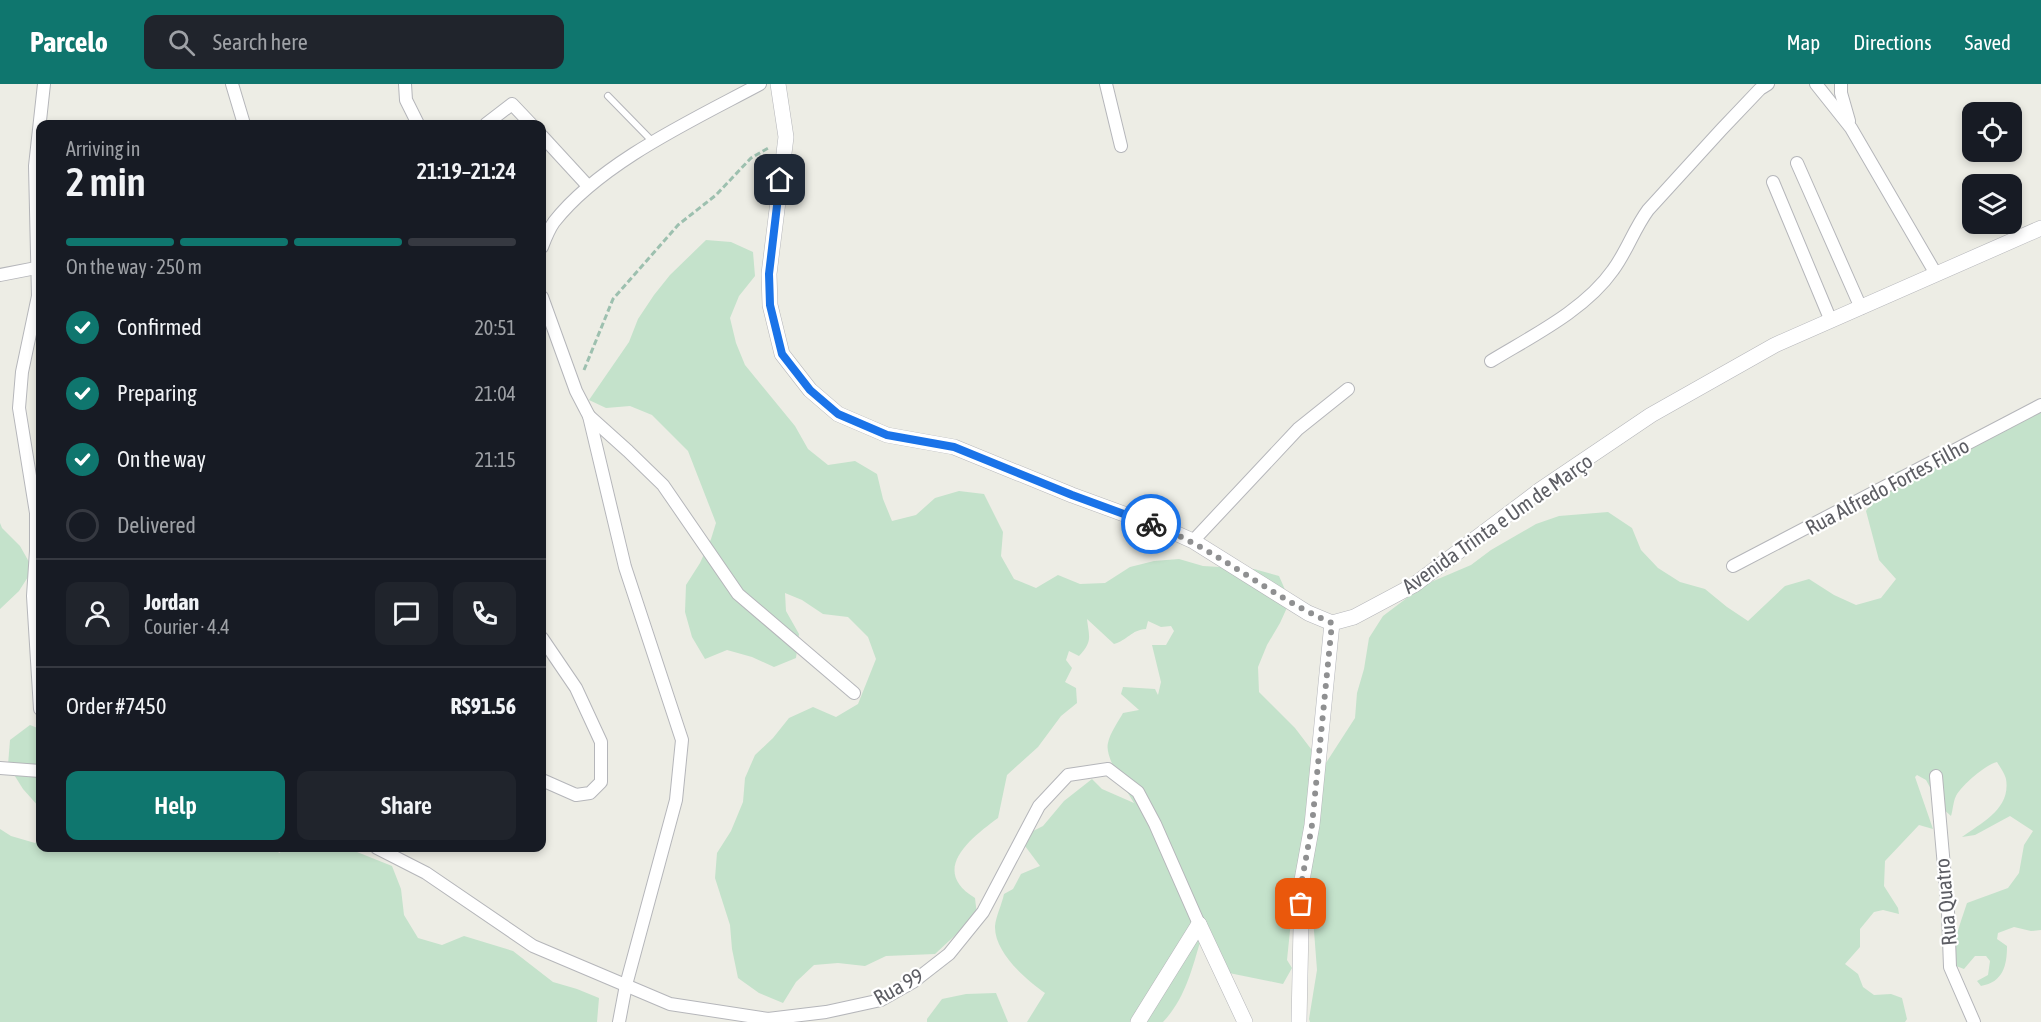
<!DOCTYPE html>
<meta charset="utf-8">
<style>
:root{--surface:#171b24;--page:#20242c;--text:#f1f3f6;--muted:#9ea1a6;--line:#363941;--accent:#0f766e}
body{margin:0;font-family:"Asap Condensed",sans-serif;background:var(--page);color:var(--text);height:100vh;display:flex;flex-direction:column;font-size:22px;white-space:nowrap}
*{box-sizing:border-box;margin:0}
p{font-size:20px;color:var(--muted)}
.icon{flex:none;width:33px;height:33px;fill:none;stroke:currentColor;stroke-width:2;stroke-linecap:round;stroke-linejoin:round}
.map{position:relative;flex:1;overflow:hidden}
.sheet{position:absolute;left:36px;top:36px;width:510px;height:732px;display:flex;flex-direction:column;background:var(--surface);border-radius:12px;box-shadow:0 3px 9px #0003}
.sheet>*{flex:none}
.fabs{position:absolute;left:1962px;top:18px;display:grid;gap:12px}
.fabs a{display:grid;place-items:center;width:60px;height:60px;border-radius:12px;background:var(--surface);box-shadow:0 3px 9px #0003;font-size:30px}
.pin{position:absolute;display:grid;place-items:center;width:51px;height:51px;color:#fff;margin:-26px;border-radius:12px;box-shadow:0 3px 9px #0006}
.courier{position:absolute;display:grid;place-items:center;width:60px;height:60px;margin:-30px;border:4px solid #1a73e8;border-radius:50%;background:#fff;color:#222;box-shadow:0 2px 8px #0007}
.headline em{font-style:normal;font-weight:600}
.headline div{display:flex;flex-direction:column-reverse}
.headline{display:flex;align-items:center;justify-content:space-between;height:102px;padding:0 30px}
h1{font-size:39px;font-weight:600;line-height:45px}
.bar{display:grid;grid-template-columns:repeat(4,1fr);gap:9px 6px;align-content:center;height:72px;padding:0 30px}
.bar i{height:8px;border-radius:4px;background:var(--line)}
.bar .active{background:var(--accent)}
.bar p{grid-column:span 4}
.line{display:flex;align-items:center;gap:15px;padding:0 30px;border-top:2px solid var(--line)}
.line div{flex:1}
.round{display:grid;place-items:center;flex:none;width:63px;height:63px;border-radius:12px;background:var(--page)}
ol{padding:0 30px;list-style:none}
li{display:flex;align-items:center;gap:18px;height:66px}
li p{margin-inline-start:auto}
li .icon{padding:6px;border-radius:50%;background:var(--accent);color:#fff;stroke-width:4}
li:last-child{color:var(--muted)}
li i{width:33px;height:33px;border:3px solid var(--line);border-radius:50%}
.button{display:flex;gap:12px;margin-top:auto;padding:12px 30px}
.button a{flex:1;height:69px;border-radius:12px;background:var(--accent);color:#fff;font-size:24px;font-weight:600;line-height:69px;text-align:center}
.button a+a{background:var(--page);color:var(--text)}
header{display:flex;align-items:center;gap:36px;box-sizing:border-box;height:84px;padding:0 30px;background:var(--accent);color:#fff}
header strong{font-size:28px}
nav{display:flex;gap:33px;margin-inline-start:auto;font-size:21px}
.search{width:420px;height:54px;background:var(--page);display:flex;align-items:center;gap:15px;box-sizing:border-box;padding:0 21px;border-radius:12px;color:var(--muted);font-size:22px}
.map>svg:first-child{display:block}
.green{fill:#c4e2cb}
.lines{fill:none;stroke-linecap:round;stroke-linejoin:round}
.service-casing{stroke:#b5b6ba;stroke-width:8}
.minor-casing{stroke:#b5b6ba;stroke-width:14}
.tertiary-casing{stroke:#b5b6ba;stroke-width:16}
.path{stroke:#9dc0af;stroke-width:3;stroke-dasharray:6 3;stroke-linecap:butt}
.service{stroke:#fff;stroke-width:6}
.minor{stroke:#fff;stroke-width:12}
.tertiary{stroke:#fff;stroke-width:15}
.done{stroke:#8f9091;stroke-width:6;stroke-dasharray:0 10.8}
.route{stroke:#1a73e8;stroke-width:8}
.labels{text-anchor:middle;dominant-baseline:central;stroke-width:4.5;stroke-linejoin:round;paint-order:stroke}
.street-label{font-size:21px;fill:#5d5e64;stroke:#fff}
</style>
<header>
<strong>Parcelo</strong>
<div class="search"><svg class="icon" aria-label="search" viewBox="0 0 24 24"><circle cx="10" cy="10" r="6"/><path d="M15 15l6 6"/></svg>Search here</div>
<nav><a>Map</a><a>Directions</a><a>Saved</a></nav>
</header>
<div class="map">
<svg width="2041" height="938" viewBox="0 0 2041 938">
<rect width="100%" height="100%" fill="#edede5"/>
<g class="green">
<path d="M706,156l25,2 22,10 2,24 -16,20 -9,22 6,25 9,22 50,61 13,23 20,16 27,-4 22,13 6,25 9,22 24,-6 19,-17 24,-7 25,3 19,38 -2,24 13,23 22,9 22,-13 22,9 25,-1 25,-16 24,-6 25,-2 24,7 51,3 25,7 11,25 -10,22 -13,22 -9,22 1,25 36,36 29,38 31,-48 2,-25 7,-24 5,-31 14,-22 41,-31 47,-20 20,-15 45,-26 23,-8 49,-4 24,16 9,22 17,18 22,14 25,7 22,18 21,14 37,-35 24,-7 25,16 22,10 25,-7 15,-19 -17,-19 -13,-49 14,-22 18,-18 27,-4 45,-17 20,-15 13,-14 38,-23v532l-10,1 -17,-4 -16,6 -1,6 10,7c0,20 -4,36 -26,40l-4,-5 11,-6 2,-14 -4,-5h-11l-11,13 -8,-3c-6,-19 5,-44 11,-63l41,-15 11,-15 5,-28 9,-14 -23,-15 -35,19 -13,2c20,-15 49,-28 44,-58 -1,-5 -6,-12 -9,-17 -12,3 -35,23 -41,34 -3,6 -3,14 -5,20l-10,-9 -15,-27 -9,-5 -2,2 18,52 -14,-4 -34,36 -1,25 14,22 1,6 -16,-4 -9,2 -14,17v18l-15,17 13,10 5,13 11,8 17,-1 11,4 5,21 -2,3h-595l-1,-3 8,-49 -4,-52 1,-2 -12,-18 -10,13 -5,49 5,8 -9,16 -54,-11 -28,-34c-9,30 -16,60 -38,83h-136l18,-29c-19,-13 -51,-41 -50,-67 1,-10 7,-22 9,-32l9,-5 8,-15 19,-8 -21,-28 24,-12 21,-25 28,-22 10,10 32,14c-7,-12 -30,-46 -26,-60 2,-10 10,-21 15,-30l16,-3 -18,-16 2,-7 32,2 3,6 3,-13 -9,-37h14l8,-14 -3,-5 -10,1 -13,-6 -2,8c-15,1 -18,11 -32,15l-27,-25c2,18 6,22 -8,37l-10,-5 -3,9 6,8 -7,14 11,6 1,15 -16,13 -23,31 -31,28 -9,43c-27,20 -69,52 -23,80l2,17 -42,39 -49,2 -21,10 -27,-3 -24,2 -18,17 -13,21 -24,-10 -21,-15 -6,-29 -2,-24 -15,-47 2,-25 14,-22 12,-29 2,-24 10,-23 18,-17 16,-20 24,-11 23,10 22,-13 18,-45 -8,-22 -20,-20 -25,-3 -21,-14 -17,-7 1,18 13,23 -3,24 -22,9 -22,-10 -25,-7 -22,9 -13,-22 -7,-25 1,-27 14,-22 11,-24 5,-16 -28,-72 -36,-36 -22,-9 -24,2 -17,-8 40,-58 9,-23 16,-24 16,-20z"/>
<path d="M0,439l2,5 18,18 13,23 -14,22 -19,18z"/>
<path d="M30,641l10,4v79l-17,-19 -15,-24 2,-25z"/>
<path d="M0,745l11,7 24,7 5,-4v9h236l3,5 9,-5h59l45,18 9,23 3,26 14,23 24,7 22,-9 49,15 40,31 24,7 22,9 -2,24h-597z"/>
<path d="M996,909l12,29h-81v-3l15,-20 24,-5z"/>
</g>
<g class="lines">
<defs>
<path id="service" d="M608,12l45,46"/>
<g id="minor">
<path d="M232,0l12,40"/>
<path d="M405,0l1,16 12,24"/>
<path d="M1106,0l15,62"/>
<path d="M1816,0l35,44 85,146"/>
<path d="M1841,0v9l8,28"/>
<path d="M486,40l26,-20 19,20"/>
<path d="M542,52l46,50"/>
<path d="M1797,79l64,145"/>
<path d="M1773,98l58,139"/>
<path d="M542,163c3,-8 7,-18 12,-25 47,-60 139,-102 206,-138"/>
<path d="M0,191l36,-7"/>
<path d="M542,213l34,94 13,25 36,151 57,173 -6,60 -50,185 -7,37"/>
<path d="M1491,277c41,-25 94,-51 122,-91 14,-19 21,-41 35,-60l73,-80 39,-41 8,-5"/>
<path d="M589,332l39,35 35,34 75,109 116,99"/>
<path d="M1193,457l105,-112 50,-40"/>
<path d="M1733,482l308,-161"/>
<path d="M542,554l34,50 25,54v40l-11,11 -14,2 -34,-15"/>
<path d="M40,625l-7,-113 3,-45v-38l-17,-105 3,-36 16,-76 -3,-130 9,-82"/>
<path d="M0,684l40,3"/>
<path d="M1936,692l12,136 2,55 24,55"/>
<path d="M377,764l49,25 107,73 137,58 98,15 58,-7 55,-12 32,-18 36,-28 34,-42 56,-106 29,-31 40,-6 30,23 17,32 44,100"/>
</g>
<g id="tertiary">
<path d="M778,0l8,53 -17,137 1,31 12,49 28,36 28,24 49,21 67,12 118,48 101,37 20,9 115,72 24,10 22,-6 60,-32 126,-95 111,-75 124,-70 266,-117"/>
<path d="M1199,840l46,98"/>
<path d="M1138,938l61,-98"/>
<path d="M1299,938l3,-142 10,-55 20,-202"/>
</g>
</defs>
<use href="#service" class="service-casing"/>
<use href="#minor" class="minor-casing"/>
<use href="#tertiary" class="tertiary-casing"/>
<path class="path" d="M584,286l29,-71 65,-74 38,-30 35,-37 19,-11"/>
<use href="#service" class="service"/>
<use href="#minor" class="minor"/>
<use href="#tertiary" class="tertiary"/>
</g>
<g class="lines">
<path class="done" d="M1151,440c66,24 117,72 181,99l-20,202 -10,55 -1,24"/>
<path class="route" d="M780,96l-11,94 1,31 12,49 28,36 28,24 49,21 67,12 118,48 79,29"/>
</g>
<g class="labels">
<g class="street-label">
<text transform="translate(1887 402) rotate(-28)">Rua Alfredo Fortes Filho</text>
<text transform="translate(1497 439) rotate(-35)">Avenida Trinta e Um de Março</text>
<text transform="translate(1945 818) rotate(-95)">Rua Quatro</text>
<text transform="translate(898 902) rotate(-29)">Rua 99</text>
</g>
</g>
</svg>
<div class="fabs">
<a><svg class="icon" aria-label="locate" viewBox="0 0 24 24"><circle cx="12" cy="12" r="6"/><path d="M12 2v4M12 18v4M2 12h4M18 12h4"/></svg></a>
<a><svg class="icon" aria-label="layers" viewBox="0 0 24 24"><path d="M12 4l9 5-9 5-9-5zM3 14l9 5 9-5"/></svg></a>
</div>
<div class="pin" style="left:1301px;top:820px;background:#ea580c"><svg class="icon" aria-label="bag" viewBox="0 0 24 24"><path d="M5 8h14l-1 12H6zM9 8a3 3 0 0 1 6 0"/></svg></div>
<div class="pin" style="left:780px;top:96px;background:#1f2937"><svg class="icon" aria-label="home" viewBox="0 0 24 24"><path d="M3 11l9-7 9 7M6 9v11h12V9"/></svg></div>
<div class="courier" style="left:1151px;top:440px"><svg class="icon" aria-label="bike" viewBox="0 0 24 24"><circle cx="6" cy="16" r="4"/><circle cx="18" cy="16" r="4"/><path d="M6 16l4-8h5l3 8M10 8l3 8H6M13 5h3"/></svg></div>
<section class="sheet">
<div class="headline"><div><h1>2 min</h1><p>Arriving in</p></div><em>21:19–21:24</em></div>
<div class="bar"><i class="active"></i><i class="active"></i><i class="active"></i><i></i><p>On the way · 250 m</p></div>
<ol>
<li><svg class="icon" aria-label="check" viewBox="0 0 24 24"><path d="M5 12l5 5 9-10"/></svg>Confirmed<p>20:51</p></li>
<li><svg class="icon" aria-label="check" viewBox="0 0 24 24"><path d="M5 12l5 5 9-10"/></svg>Preparing<p>21:04</p></li>
<li><svg class="icon" aria-label="check" viewBox="0 0 24 24"><path d="M5 12l5 5 9-10"/></svg>On the way<p>21:15</p></li>
<li><i></i>Delivered</li>
</ol>
<div class="line" style="height:108px"><a class="round"><svg class="icon" aria-label="person" viewBox="0 0 24 24"><circle cx="12" cy="8" r="4"/><path d="M4 21q1-7 8-7t8 7"/></svg></a><div><b>Jordan</b><p>Courier · 4.4</p></div><a class="round"><svg class="icon" aria-label="chat" viewBox="0 0 24 24"><path d="M4 5h16v11H9l-5 4z"/></svg></a><a class="round"><svg class="icon" aria-label="phone" viewBox="0 0 24 24"><path d="M5 4h4l2 5-3 2q2 4 5 5l2-3 5 2v4C11 20 4 13 5 4z"/></svg></a></div>
<div class="line" style="height:78px"><div>Order #7450</div><b>R$91.56</b></div>
<div class="button"><a>Help</a><a>Share</a></div>
</section>
</div>
